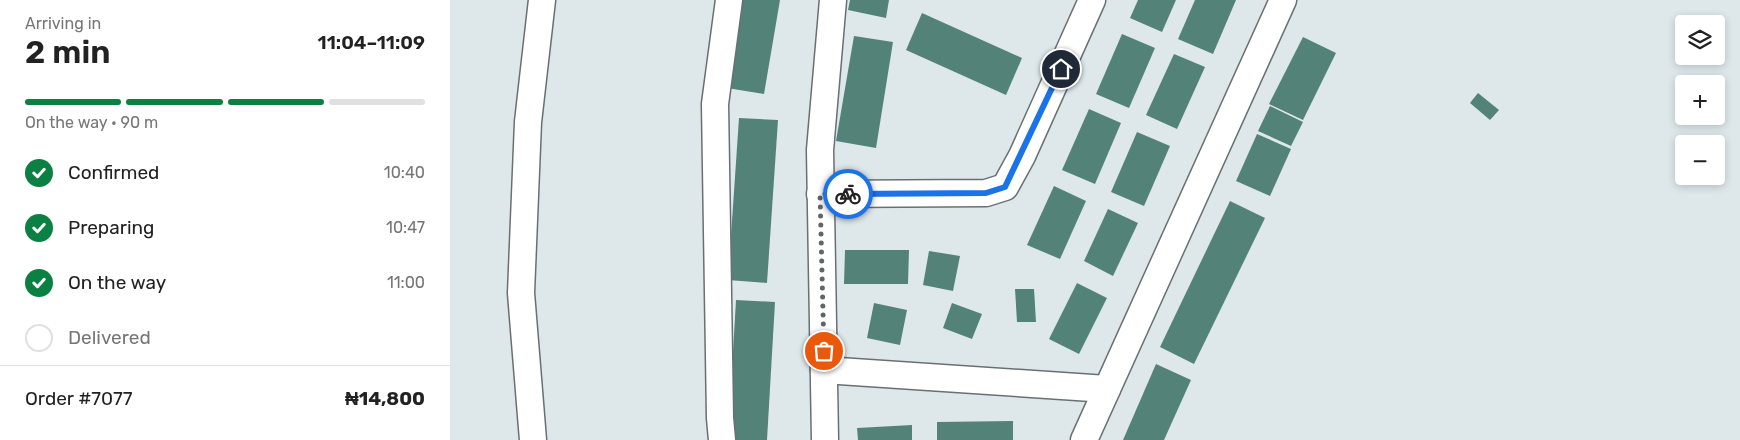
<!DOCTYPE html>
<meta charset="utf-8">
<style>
:root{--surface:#fff;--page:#f2f2f2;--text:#222;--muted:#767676;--line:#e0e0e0;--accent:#0b8043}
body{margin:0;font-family:Rubik,sans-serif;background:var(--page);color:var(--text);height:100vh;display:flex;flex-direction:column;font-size:19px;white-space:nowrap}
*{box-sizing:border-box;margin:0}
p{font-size:16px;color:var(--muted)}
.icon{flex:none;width:28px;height:28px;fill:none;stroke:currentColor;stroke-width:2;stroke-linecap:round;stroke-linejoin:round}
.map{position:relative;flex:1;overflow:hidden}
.sheet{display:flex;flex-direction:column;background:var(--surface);width:450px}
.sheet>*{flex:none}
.buttons{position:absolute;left:1225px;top:15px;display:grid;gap:10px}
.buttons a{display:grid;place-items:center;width:50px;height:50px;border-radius:5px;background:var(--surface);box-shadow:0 2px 8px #0003;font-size:25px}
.pin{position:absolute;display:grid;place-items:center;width:42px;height:42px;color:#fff;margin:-21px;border:2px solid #fff;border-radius:50%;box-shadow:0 1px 5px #0007}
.courier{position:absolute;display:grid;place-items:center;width:50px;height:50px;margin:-25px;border:4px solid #1a73e8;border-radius:50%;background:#fff;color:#222;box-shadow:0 1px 6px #0007}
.head em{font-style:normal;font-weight:600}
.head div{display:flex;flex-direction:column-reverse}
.head{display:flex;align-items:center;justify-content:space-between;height:85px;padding:0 25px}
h1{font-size:32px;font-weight:600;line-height:38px}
.bar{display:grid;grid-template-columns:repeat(4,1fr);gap:8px 5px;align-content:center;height:60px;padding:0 25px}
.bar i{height:6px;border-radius:4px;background:var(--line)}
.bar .selected{background:var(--accent)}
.bar p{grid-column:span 4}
.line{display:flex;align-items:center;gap:12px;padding:0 25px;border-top:1px solid var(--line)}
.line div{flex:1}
ol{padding:0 25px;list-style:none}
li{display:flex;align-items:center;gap:15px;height:55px}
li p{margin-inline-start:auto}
li .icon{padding:5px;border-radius:50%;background:var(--accent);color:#fff;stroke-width:4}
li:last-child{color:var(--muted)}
li i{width:28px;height:28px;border:2px solid var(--line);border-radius:50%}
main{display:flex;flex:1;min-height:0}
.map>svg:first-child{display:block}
.building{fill:#538279}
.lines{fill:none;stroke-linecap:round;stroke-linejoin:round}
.minor-casing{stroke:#687072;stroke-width:29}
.minor{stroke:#fff;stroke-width:26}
.done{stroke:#606567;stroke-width:5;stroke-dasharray:0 9}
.route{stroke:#1a73e8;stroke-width:6}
</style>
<main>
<section class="sheet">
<div class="head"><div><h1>2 min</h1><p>Arriving in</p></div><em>11:04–11:09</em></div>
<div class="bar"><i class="selected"></i><i class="selected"></i><i class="selected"></i><i></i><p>On the way · 90 m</p></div>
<ol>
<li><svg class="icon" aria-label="check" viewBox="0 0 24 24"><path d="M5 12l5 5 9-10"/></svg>Confirmed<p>10:40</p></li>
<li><svg class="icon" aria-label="check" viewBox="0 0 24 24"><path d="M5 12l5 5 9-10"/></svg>Preparing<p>10:47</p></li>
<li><svg class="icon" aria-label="check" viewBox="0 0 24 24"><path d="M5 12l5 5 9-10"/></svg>On the way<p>11:00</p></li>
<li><i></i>Delivered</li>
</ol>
<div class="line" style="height:65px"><div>Order #7077</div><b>₦14,800</b></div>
</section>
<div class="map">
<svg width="1290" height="440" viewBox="0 0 1290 440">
<rect width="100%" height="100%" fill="#dee8eb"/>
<g class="building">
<path d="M292,0h38l-16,94 -37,-6z"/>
<path d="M400,0h39l-3,18 -38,-8z"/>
<path d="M688,0h38l-14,32 -32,-14z"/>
<path d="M745,0h41l-23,54 -35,-15z"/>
<path d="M472,13l100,45 -16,37 -100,-45z"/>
<path d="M672,34l33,14 -26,60 -33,-14z"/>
<path d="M404,36l39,6 -17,106 -40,-7z"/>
<path d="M853,37l33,16 -33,67 -34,-16z"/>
<path d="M724,54l31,13 -28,62 -31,-14z"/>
<path d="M1028,93l21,17 -9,10 -20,-17z"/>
<path d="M820,106l33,16 -12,24 -33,-15z"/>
<path d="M639,109l32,14 -26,61 -33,-14z"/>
<path d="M289,118l39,2 -11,163 -39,-3z"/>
<path d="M687,132l33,14 -26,60 -33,-14z"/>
<path d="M807,134l34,15 -21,47 -34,-15z"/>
<path d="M604,186l32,15 -26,58 -33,-14z"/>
<path d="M780,201l35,17 -71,146 -34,-17z"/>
<path d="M658,209l30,14 -25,53 -29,-15z"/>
<path d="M395,250h64l-1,34h-64z"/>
<path d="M479,251l31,5 -7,35 -30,-6z"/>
<path d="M627,283l30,15 -28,56 -30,-15z"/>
<path d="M565,289h19l2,33h-19z"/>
<path d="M286,300l39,2 -8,138h-39z"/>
<path d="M424,303l33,7 -7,35 -33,-7z"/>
<path d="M502,303l30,11 -10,25 -29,-11z"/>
<path d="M706,364l35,16 -27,60h-41z"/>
<path d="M563,421v19h-76v-18z"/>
<path d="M462,425v15h-54l-1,-12z"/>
</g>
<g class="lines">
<defs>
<g id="minor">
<path d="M370,194l166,-1 19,-6 17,-31 70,-156"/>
<path d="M374,370l283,19"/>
<path d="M83,440l-12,-147 7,-171 14,-122"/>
<path d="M272,440l-2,-22 -5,-314 14,-104"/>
<path d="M375,440l-5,-290 13,-150"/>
<path d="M634,440l199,-440"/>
</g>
</defs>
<use href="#minor" class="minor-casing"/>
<use href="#minor" class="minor"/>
</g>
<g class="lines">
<path class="done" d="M374,351l-4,-157h28"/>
<path class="route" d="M398,194l138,-1 19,-6 56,-118"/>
</g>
</svg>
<div class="buttons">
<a><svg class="icon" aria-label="layers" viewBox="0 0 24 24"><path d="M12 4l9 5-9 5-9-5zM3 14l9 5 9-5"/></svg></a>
<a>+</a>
<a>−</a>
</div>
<div class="pin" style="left:374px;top:351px;background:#ea580c"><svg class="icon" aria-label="bag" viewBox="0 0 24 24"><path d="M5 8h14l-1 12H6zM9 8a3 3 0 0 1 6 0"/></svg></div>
<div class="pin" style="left:611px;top:69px;background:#1f2937"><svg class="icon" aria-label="home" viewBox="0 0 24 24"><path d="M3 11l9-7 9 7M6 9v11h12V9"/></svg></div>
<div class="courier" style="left:398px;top:194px"><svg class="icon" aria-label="bike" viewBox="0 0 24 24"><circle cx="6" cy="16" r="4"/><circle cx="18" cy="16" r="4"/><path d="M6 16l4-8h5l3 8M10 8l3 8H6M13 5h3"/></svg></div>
</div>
</main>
